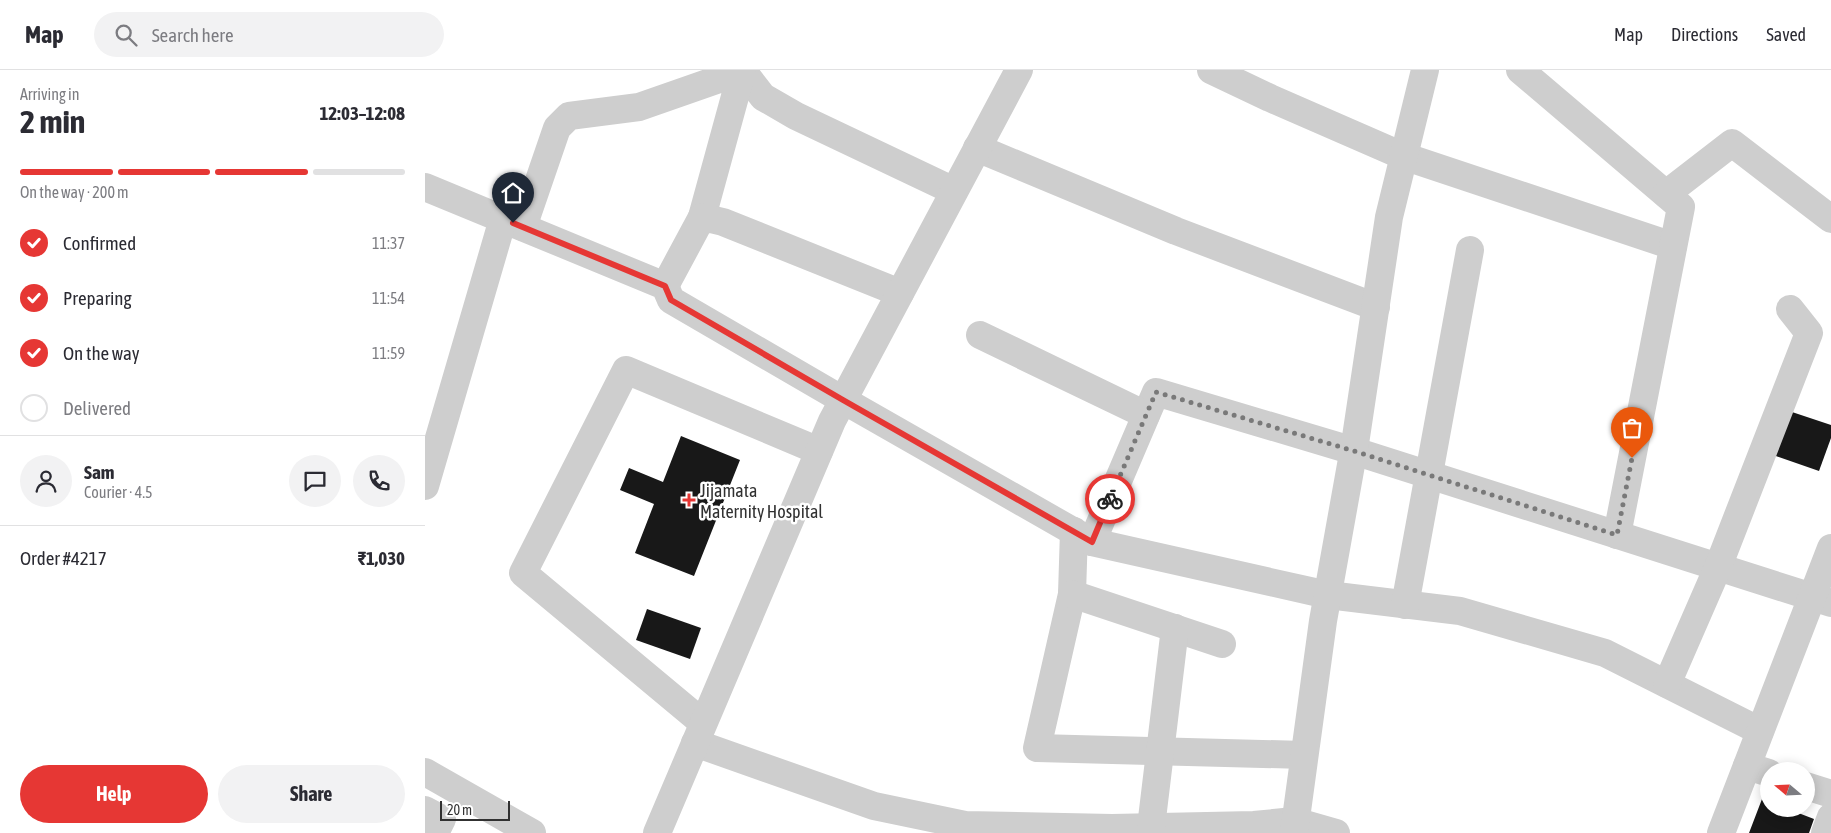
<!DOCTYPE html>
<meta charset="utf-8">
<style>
:root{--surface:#fff;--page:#f2f2f3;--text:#2b2b33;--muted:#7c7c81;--line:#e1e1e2;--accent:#e63734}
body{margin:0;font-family:"Asap Condensed",sans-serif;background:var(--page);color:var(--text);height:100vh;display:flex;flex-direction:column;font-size:19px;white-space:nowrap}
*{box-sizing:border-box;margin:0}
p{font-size:16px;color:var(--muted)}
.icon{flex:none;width:28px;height:28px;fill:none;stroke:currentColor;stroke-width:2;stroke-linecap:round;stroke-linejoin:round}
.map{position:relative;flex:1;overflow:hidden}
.side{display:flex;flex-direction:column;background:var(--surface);width:425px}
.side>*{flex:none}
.needle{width:32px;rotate:289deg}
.tools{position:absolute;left:1335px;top:692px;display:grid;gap:10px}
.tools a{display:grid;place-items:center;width:55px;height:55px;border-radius:50%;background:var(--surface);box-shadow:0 2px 12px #0003;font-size:25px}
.scale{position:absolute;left:15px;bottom:12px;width:70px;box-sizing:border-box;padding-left:5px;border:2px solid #313131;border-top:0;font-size:14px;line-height:18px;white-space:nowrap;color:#313131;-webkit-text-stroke:4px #fff;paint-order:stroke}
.pin{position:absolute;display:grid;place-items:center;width:42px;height:42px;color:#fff;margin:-51px -21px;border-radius:50% 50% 50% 0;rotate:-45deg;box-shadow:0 0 5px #0007}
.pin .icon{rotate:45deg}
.courier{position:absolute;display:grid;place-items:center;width:50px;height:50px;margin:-25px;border:4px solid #e63734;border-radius:50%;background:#fff;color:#222;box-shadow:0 1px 6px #0007}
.head em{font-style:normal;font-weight:700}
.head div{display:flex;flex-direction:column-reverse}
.head{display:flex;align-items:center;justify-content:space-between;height:85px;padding:0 20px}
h1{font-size:32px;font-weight:700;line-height:38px}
.bar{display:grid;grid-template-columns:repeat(4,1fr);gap:8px 5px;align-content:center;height:60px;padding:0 20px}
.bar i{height:6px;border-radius:4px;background:var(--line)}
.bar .on{background:var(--accent)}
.bar p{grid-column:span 4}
.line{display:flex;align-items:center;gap:12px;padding:0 20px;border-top:1px solid var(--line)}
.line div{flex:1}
.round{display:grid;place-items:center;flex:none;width:52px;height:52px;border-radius:26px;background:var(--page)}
ol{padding:0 20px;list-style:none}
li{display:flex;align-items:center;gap:15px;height:55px}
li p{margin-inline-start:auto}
li .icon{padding:5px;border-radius:50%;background:var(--accent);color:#fff;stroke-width:4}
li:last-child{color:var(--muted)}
li i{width:28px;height:28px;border:2px solid var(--line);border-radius:50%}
.action{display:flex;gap:10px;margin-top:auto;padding:10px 20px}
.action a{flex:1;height:58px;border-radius:30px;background:var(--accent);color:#fff;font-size:20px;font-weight:700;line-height:58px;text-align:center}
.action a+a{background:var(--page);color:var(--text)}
header{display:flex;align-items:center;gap:30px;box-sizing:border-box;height:70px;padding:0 25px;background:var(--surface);border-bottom:1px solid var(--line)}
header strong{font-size:24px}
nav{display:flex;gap:28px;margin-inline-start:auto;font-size:18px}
.search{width:350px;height:45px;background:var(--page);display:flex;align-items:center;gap:12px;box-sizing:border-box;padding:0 18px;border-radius:28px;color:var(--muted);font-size:19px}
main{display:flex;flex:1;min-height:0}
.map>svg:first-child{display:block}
.building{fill:#181818}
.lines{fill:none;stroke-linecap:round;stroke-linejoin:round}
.minor{stroke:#cecece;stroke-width:28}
.done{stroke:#797979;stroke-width:5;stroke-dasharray:0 9}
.route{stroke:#e63734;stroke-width:6}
.poi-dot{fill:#e63734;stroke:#fff;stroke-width:2}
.labels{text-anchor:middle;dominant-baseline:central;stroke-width:5;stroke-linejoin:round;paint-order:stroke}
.poi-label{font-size:18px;fill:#313131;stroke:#fff;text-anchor:start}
</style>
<header>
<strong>Map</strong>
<div class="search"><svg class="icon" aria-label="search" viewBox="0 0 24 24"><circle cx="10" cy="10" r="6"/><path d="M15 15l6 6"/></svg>Search here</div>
<nav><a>Map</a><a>Directions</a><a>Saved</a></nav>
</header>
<main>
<section class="side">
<div class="head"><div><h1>2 min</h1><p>Arriving in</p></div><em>12:03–12:08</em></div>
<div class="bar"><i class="on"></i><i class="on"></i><i class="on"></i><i></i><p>On the way · 200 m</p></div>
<ol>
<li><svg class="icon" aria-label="check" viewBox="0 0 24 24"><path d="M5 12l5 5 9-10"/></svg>Confirmed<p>11:37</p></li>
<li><svg class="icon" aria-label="check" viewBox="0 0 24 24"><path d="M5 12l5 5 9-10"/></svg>Preparing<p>11:54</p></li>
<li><svg class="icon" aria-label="check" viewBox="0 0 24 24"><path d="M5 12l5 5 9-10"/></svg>On the way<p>11:59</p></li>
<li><i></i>Delivered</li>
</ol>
<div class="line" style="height:90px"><a class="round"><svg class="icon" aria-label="person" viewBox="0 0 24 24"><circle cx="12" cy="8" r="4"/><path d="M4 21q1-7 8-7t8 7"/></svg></a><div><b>Sam</b><p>Courier · 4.5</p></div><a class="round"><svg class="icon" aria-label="chat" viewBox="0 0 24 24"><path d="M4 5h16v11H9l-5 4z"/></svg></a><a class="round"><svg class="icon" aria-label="phone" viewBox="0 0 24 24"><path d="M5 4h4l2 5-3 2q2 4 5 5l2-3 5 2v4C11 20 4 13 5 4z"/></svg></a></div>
<div class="line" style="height:65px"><div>Order #4217</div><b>₹1,030</b></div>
<div class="action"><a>Help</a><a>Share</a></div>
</section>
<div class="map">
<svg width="1406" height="763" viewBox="0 0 1406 763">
<rect width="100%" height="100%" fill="#fff"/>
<g class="building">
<path d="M1364,341l42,14v13l-12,33 -46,-16z"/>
<path d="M256,366l59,24 -46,116 -59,-23 19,-49 -34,-14 9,-22 34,14z"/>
<path d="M222,539l54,19 -11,31 -54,-19z"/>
<path d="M1337,729l7,2v8h19l26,10 -5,14h-60z"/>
</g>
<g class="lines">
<g class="minor">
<path d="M317,0l21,27 33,19 158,75"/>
<path d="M786,0l59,28 133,58 270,90"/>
<path d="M1095,0l161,137 -64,328"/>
<path d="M552,78l199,83 200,76"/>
<path d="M0,117l240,99 6,14 172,100 249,142 64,-150 198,59 477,152"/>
<path d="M1241,124l66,-51 99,76"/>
<path d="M98,157l34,-99 12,-12 70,-9 103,-36 -40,146"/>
<path d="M240,216l37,-69 21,5 177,71"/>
<path d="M555,265l166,80"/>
<path d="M0,416l78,-267"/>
<path d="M649,461l-2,63 -35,154 267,7"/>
<path d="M667,472l236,53 132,16 145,42 155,78"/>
<path d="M647,524l150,50"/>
<path d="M980,535l65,-355"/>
<path d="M1242,614l51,-117 91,-234 -19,-24"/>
<path d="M278,653l-180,-150 103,-203 193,81"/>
<path d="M270,673l179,63 91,19 147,3 142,-3 40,-4 42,12"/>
<path d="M1322,696l22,7"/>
<path d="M0,702l107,61"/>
<path d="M1381,716l25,8"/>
<path d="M0,740l17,9 -7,14"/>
<path d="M726,757l24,-199"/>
<path d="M232,763l175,-412 187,-351"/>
<path d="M869,763l29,-212 33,-184 33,-220 36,-147"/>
<path d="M1296,763l110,-285"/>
<path d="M1400,763l6,-16"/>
</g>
</g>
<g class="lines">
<path class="done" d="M685,429l46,-107 198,59 263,84 15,-77"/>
<path class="route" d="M88,153l152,63 6,14 172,100 249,142 18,-43"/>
</g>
<path class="poi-dot" d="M261.5 422.5h5v5h5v5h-5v5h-5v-5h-5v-5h5z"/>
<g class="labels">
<g class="poi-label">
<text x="275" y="420">Jijamata<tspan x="275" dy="21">Maternity Hospital</tspan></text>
</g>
</g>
</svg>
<div class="tools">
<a><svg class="needle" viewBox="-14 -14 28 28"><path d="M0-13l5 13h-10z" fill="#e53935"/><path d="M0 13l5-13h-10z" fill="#7c7c81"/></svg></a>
</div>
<div class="scale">20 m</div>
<div class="pin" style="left:1207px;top:388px;background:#ea580c"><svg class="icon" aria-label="bag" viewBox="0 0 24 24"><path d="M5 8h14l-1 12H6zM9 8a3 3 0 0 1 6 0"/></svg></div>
<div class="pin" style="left:88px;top:153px;background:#1f2937"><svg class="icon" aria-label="home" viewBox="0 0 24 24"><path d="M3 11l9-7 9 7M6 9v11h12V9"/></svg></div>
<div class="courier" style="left:685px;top:429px"><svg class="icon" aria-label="bike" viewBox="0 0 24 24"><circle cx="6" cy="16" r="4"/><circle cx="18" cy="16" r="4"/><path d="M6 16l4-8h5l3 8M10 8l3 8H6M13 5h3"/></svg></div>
</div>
</main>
